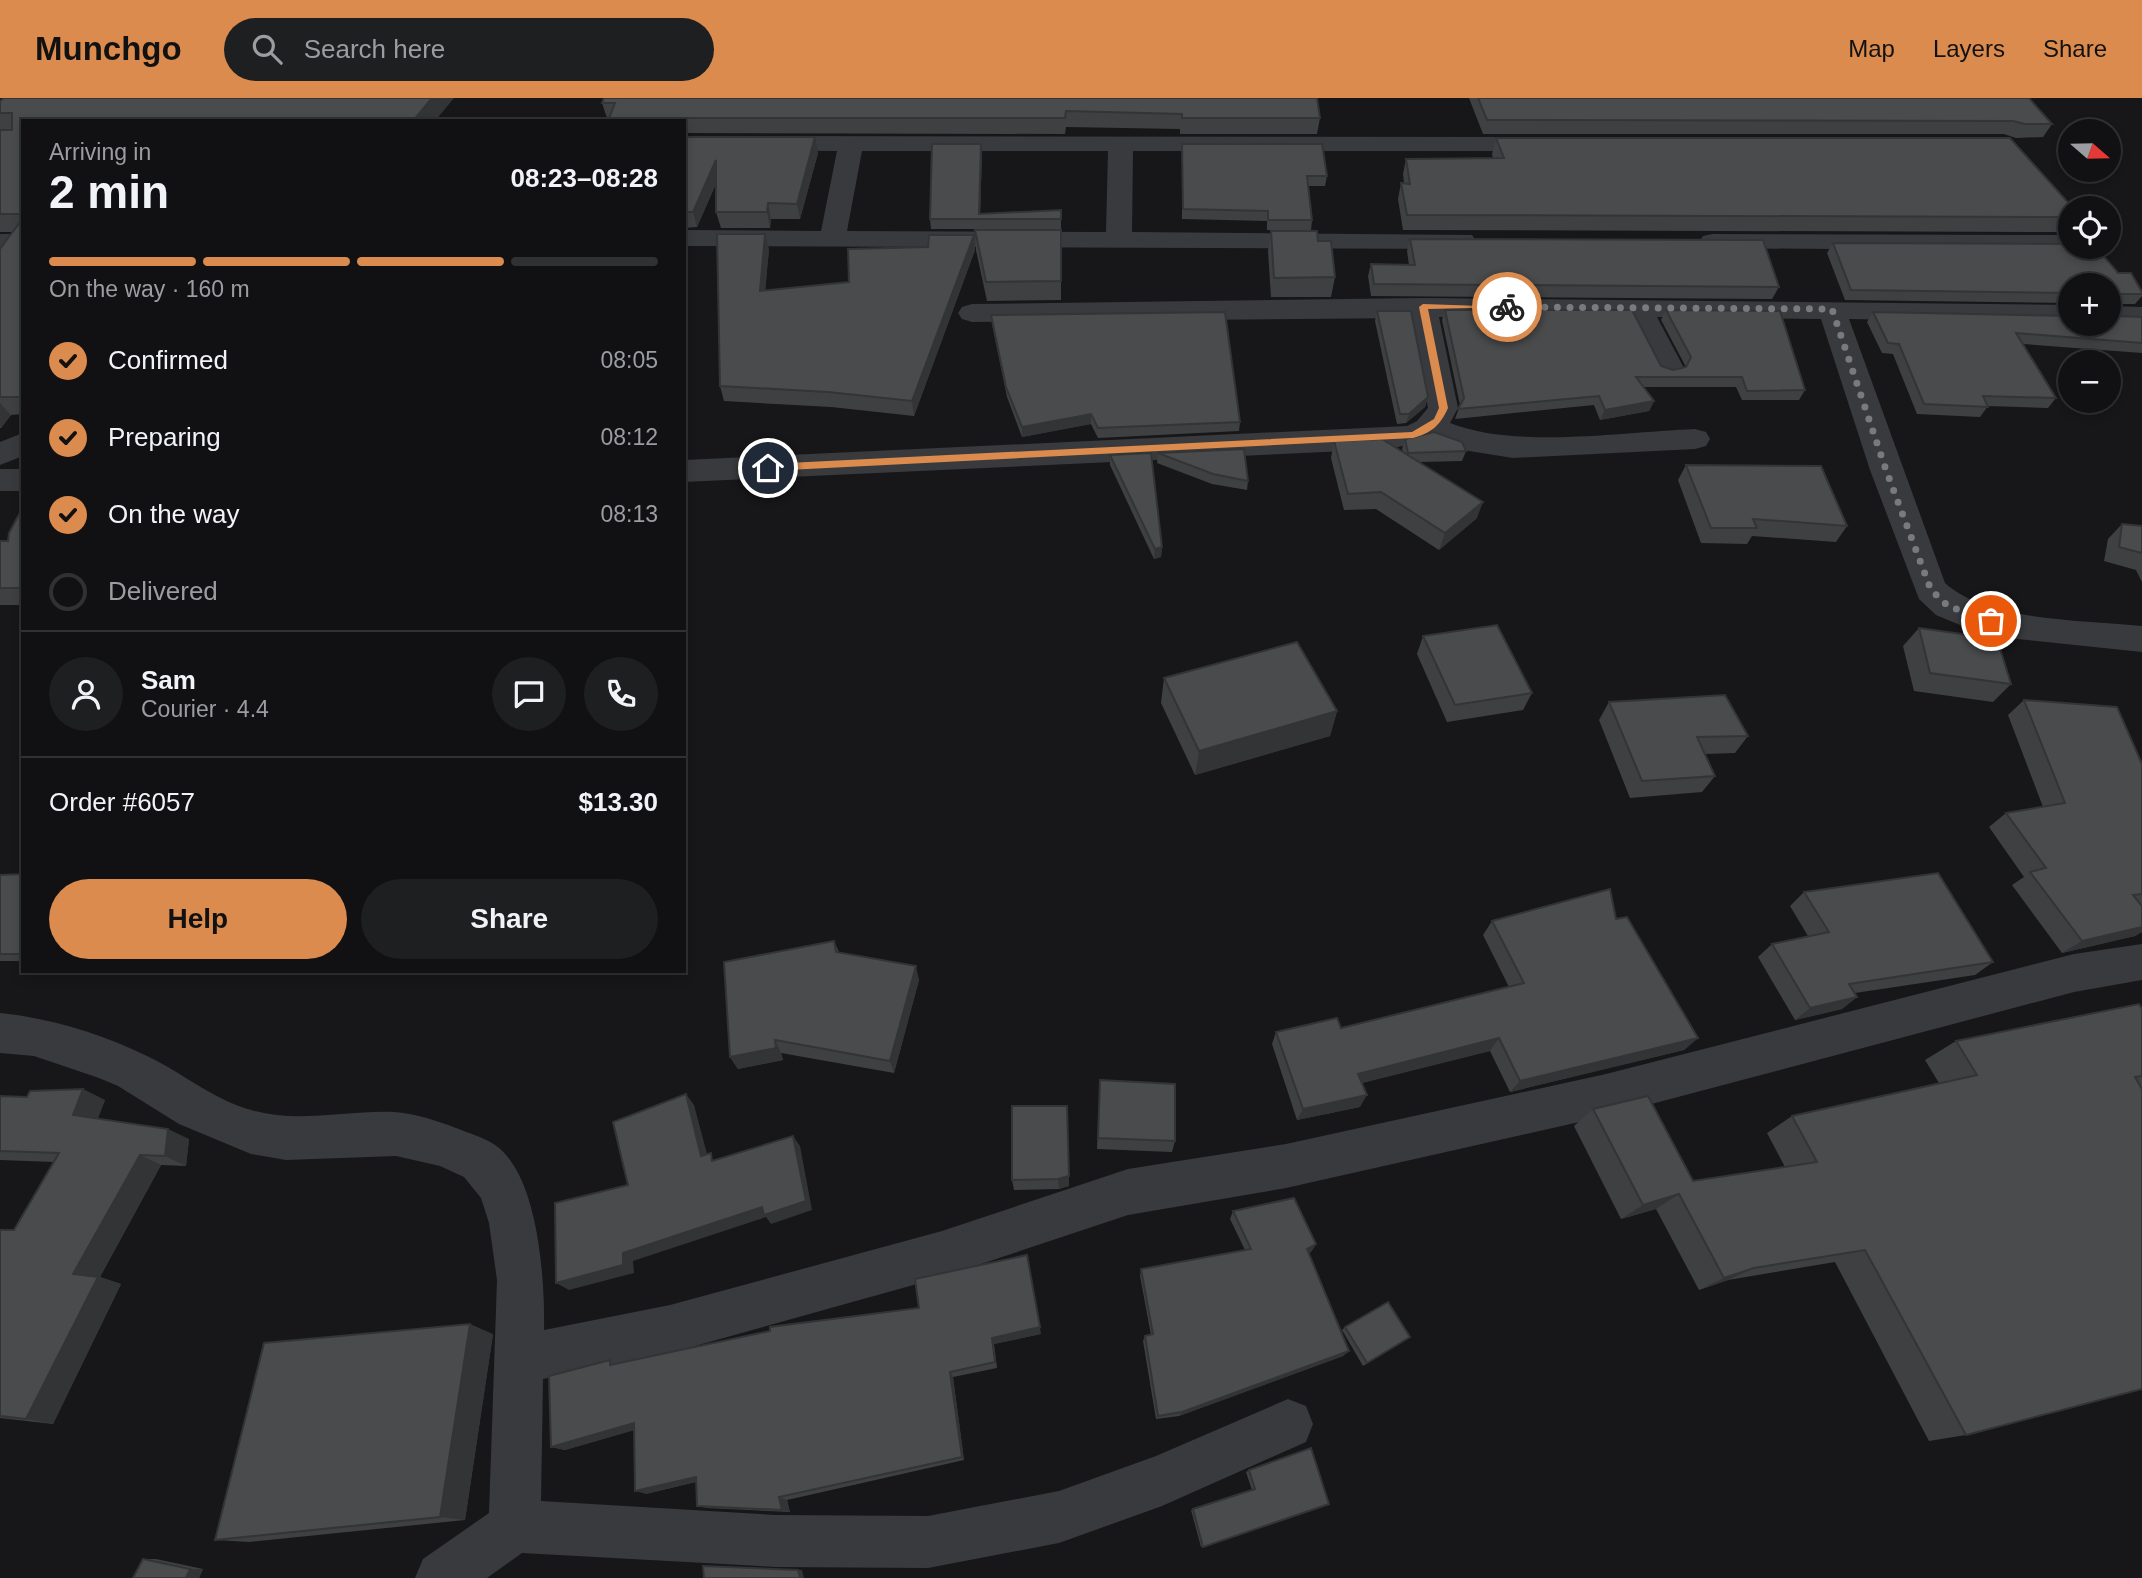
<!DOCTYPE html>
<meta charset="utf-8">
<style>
:root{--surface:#111113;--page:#1e1f21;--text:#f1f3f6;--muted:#9c9da0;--line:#303133;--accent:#db8b4d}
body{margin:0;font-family:Arial,sans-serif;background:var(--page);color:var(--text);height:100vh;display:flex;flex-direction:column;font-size:26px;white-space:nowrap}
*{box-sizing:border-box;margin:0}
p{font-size:23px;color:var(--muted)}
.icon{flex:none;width:38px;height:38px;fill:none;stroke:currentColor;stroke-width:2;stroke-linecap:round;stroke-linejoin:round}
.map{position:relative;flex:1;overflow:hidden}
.side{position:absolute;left:21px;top:21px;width:665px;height:854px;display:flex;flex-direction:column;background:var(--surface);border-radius:0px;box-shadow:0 4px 10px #0003,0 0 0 2px var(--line)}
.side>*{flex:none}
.needle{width:46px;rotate:110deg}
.fabs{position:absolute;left:2058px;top:21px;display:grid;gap:14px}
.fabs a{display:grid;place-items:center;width:63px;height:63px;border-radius:50%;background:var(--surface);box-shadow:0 4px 10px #0003,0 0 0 2px var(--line);font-size:35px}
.pin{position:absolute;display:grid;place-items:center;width:60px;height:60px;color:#fff;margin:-30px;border:4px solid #fff;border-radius:50%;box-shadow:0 2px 7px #0007}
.courier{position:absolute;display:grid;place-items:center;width:70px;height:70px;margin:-35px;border:5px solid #db8b4d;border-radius:50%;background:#fff;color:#222;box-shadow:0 2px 9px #0007}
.headline em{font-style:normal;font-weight:700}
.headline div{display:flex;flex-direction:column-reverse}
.headline{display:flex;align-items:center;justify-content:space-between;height:119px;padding:0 28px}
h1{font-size:46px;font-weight:700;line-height:52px}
.bar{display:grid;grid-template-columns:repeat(4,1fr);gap:10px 7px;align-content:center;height:84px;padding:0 28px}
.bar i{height:9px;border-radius:5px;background:var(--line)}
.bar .active{background:var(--accent)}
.bar p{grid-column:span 4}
.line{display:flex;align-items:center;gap:18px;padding:0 28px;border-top:2px solid var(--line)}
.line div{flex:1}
.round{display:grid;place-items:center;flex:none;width:74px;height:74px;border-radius:37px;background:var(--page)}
ol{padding:0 28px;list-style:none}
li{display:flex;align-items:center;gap:21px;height:77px}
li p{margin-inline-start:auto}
li .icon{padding:7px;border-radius:50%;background:var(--accent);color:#111;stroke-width:4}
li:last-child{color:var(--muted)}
li i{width:38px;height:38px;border:4px solid var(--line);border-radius:50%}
.button{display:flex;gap:14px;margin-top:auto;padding:14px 28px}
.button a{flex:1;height:80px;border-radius:42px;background:var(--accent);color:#111;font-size:28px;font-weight:700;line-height:80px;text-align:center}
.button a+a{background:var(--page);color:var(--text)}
header{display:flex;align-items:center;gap:42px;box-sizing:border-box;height:98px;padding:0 35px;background:var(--accent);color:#111}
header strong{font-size:33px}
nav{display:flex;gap:38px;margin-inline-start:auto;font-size:24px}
.search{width:490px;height:63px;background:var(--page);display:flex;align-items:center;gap:18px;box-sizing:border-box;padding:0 24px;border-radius:38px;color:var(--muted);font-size:26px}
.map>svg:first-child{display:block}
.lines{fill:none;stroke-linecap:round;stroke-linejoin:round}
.street{fill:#393a3d;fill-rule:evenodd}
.wall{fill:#3f4042}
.shaded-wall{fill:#333436}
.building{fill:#494b4d;stroke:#333436;stroke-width:2}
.route{fill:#db8b4d}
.done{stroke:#777b80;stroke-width:7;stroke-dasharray:0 12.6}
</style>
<header>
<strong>Munchgo</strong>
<div class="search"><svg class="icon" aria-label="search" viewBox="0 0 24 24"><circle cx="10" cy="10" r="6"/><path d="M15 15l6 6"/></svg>Search here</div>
<nav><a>Map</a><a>Layers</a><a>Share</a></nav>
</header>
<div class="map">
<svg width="2142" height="1480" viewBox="0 0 2142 1480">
<rect width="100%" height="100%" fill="#171719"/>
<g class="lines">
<g class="street">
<path d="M684,38l863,1 9,2 3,5 -3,5 -9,2h-414l-1,81 340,3 4,6 -4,6 -9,2 -779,-3v-16l137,1 16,-80 -153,-1zM862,53h246l-2,81 -259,-1z"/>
<rect x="0" y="136" width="23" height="16"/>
<path d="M1712,136l358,1v12h11l-11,4 -367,-3 -4,-6 4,-6z"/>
<path d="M1423,200l647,7v18l-221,-4 96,264c42,39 141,37 197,43v26l-133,-14 -49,-13 -24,-10 -17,-16 -49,-129 -49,-151 -164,-2 27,51 -5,7 -10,2 -10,-2 -30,-58h-190l19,91 -8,15c65,26 173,9 245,6l11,3 4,7 -4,7 -11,3 -182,9 -50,-8 -32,-11 -41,10 -706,33v-22l723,-34 10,-5 11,-13 -17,-90 -439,4 -10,-3 -4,-6 4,-6 10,-3z"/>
<path d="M2109,208l33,1v18l-33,-1z"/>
<path d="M23,335v23l-23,9v-23z"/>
<rect x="0" y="371" width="23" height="22"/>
<path d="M2142,846v36l-68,12 -468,124 -320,72 -158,27 -186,62 -272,76 -127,26 -2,122 235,14 152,1 131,-25 97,-35 132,-57 18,7 7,18 -7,18 -144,64 -103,37 -131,25 -152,-1 -254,-14 -35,25h-72l8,-19 66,-46 8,-233 -8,-57 -8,-25 -17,-21 -24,-11 -44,-10 -110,4 -35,-6 -72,-30 -61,-38 -19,-8 -65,-22 -34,-3v-40c50,5 102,21 147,43 36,17 65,43 104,54 46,14 96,0 143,2 20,1 44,9 62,16 12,5 28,9 39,17 44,30 50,137 49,185l126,-25 272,-74 186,-62 158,-25 320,-70 468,-120z"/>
</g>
</g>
<g class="wall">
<path d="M581,0h736l3,20 -3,16h-137v-5l-114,-2 -1,7 -381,-1v-12h-76v-2l-1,-1 -5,-15 2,-5z"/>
<path d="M1469,0h560l23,26 -9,13 -27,1 -12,-4h-521z"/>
<path d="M0,3l23,20v293l-12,1 -10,13h-1v-179l12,-17h-12z"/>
<path d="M684,39l134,16 -18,66h-29l-1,9h-49l-5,-16v-28l-19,43 -13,1z"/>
<path d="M1496,40l574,70v24l-667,-2 -5,-31 3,-16h3l-1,-9 3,-15 87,-1 -1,-4z"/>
<path d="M1182,46l145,32 -2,10h-17l4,34 -1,10h-44v-9l-85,-2z"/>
<path d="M982,56l-2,60 81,-4v19h-130l-1,-10z"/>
<path d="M975,132h86v70l-74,1 -11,-51z"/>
<path d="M1271,133l47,10 17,36 -4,20h-60l-3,-46z"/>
<path d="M974,137l1,15 -61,166 -83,-9 -107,-6 -4,-15 49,-137 -4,41 84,-8 79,-35z"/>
<path d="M1410,141l369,48 -7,12 -401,-3 -3,-20 3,-12 38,1 -2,-14z"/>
<path d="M1833,145l285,30 24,19v4l-7,8h-20v12l27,1v36l-119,-9 33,54 -8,10 -60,-2 -8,11 -63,-3 -24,-60 -11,-1 -15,-31 6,-10 197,12 39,-39h-39v18l-225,-3 -18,-47z"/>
<path d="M1445,212l228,60 13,-3 -25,-47 5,-10 139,80 -6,10h-57l-6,-13h-93l11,14 -5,10 -49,9 -6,-15 -139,14 5,-14 -18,-85z"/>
<path d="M1377,213l51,86 -3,10 -19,16 -9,1 -22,-103z"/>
<path d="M991,217l249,107 -1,9 -141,7 -7,-14 -69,13 -15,-40 -15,-73z"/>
<path d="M1405,341l61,12 -4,10 -42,1 57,56 -38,32 -63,-41 -32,1 -13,-52 3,-17 69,11 -1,-3z"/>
<path d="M1158,355l90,28 -1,9 -35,-6 -55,-21z"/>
<path d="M1110,357l52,92 -1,10 -7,2 -44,-94z"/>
<path d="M1686,367l161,61 -11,16 -84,-6 -5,8 -46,-1 -23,-63z"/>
<path d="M23,409v98h-23v-64h8z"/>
<path d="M2122,426l20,2v56l-6,-12 -32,-9 4,-22z"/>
<path d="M1919,530l92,56 -18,18 -79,-11 -11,-45z"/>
<path d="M1423,538l109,57 -9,17 -76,12 -30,-68z"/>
<path d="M1164,580l173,33 -7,25 -135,39 -34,-72z"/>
<path d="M2024,602l118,64v168l-7,4 -73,17 -50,-68 12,-8 -35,-50 17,-14 37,-6 -35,-92z"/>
<path d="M1609,604l139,34 -13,17 -30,1 10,22 -13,16 -72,6 -31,-78z"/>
<path d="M23,776v87h-23v-86z"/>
<path d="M1804,794l189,70 -18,13 -120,18 2,4 -15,12 -47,11 -37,-63 14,-13 36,-8 -18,-30z"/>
<path d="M1616,821l82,119 -14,12 -174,42 -20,-41 -128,32 -2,24 -63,13 -25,-76 4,-12 65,-4 168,-41 -26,-52 9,-14z"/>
<path d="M834,843l5,11 80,28 -25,93 -113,-20 2,7 -45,9 -8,-12z"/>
<path d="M2142,911v380l-176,46 -37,6 -94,-179 -107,18 -29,10 -43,-81 -35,10 -47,-93 19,-17 100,72 92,-14 -18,-34 25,-17 147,-33 -14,-23 31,-19z"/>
<path d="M1100,982l75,61 -3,11 -75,-3z"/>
<path d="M0,998l105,4 -7,18 91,21 -3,27 -25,-1 -61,112 21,7 -68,140 -53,-6v-188h14l40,-68 -54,-2z"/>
<path d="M1012,1008l57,80 -10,3 -45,1 -2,-10z"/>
<path d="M1233,1113l83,33 -5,8 -3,1 41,98 -6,5 -164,60 -23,3 -13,-78 2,-5 6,-1 -11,-59 1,-7 104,-19 -15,-31z"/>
<path d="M1345,1229l61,13 -43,26 -21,-36z"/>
<path d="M493,1236l-28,186 -216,22 -34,-2z"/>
<path d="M1041,1236l-47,10 3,24 -44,9 11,83 -177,40 3,12 -83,-4 -10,-2 -1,-24 -50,12 -12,-64 -69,20 -14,-3 67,-83z"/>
<path d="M1249,1372l80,34 -128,43 -10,-37 61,-20 -6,-18z"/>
<path d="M143,1461h13l47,10 -4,9z"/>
</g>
<g class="shaded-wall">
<path d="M432,0h22l-19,23h-22z"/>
<path d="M815,39l3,16 -18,66 -3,-15z"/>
<path d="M981,46l1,10 -2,65h-1z"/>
<path d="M716,62l3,16 -22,51 -4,-15z"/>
<path d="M768,105l3,16 -1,9 -3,-16z"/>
<path d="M765,136l4,15 -5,57 -4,-15z"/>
<path d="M974,137l1,15 -61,166 -2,-15z"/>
<path d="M684,138l4,13 -4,8z"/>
<path d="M1428,299l-3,10 -19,16 3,-9z"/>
<path d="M1654,303l-5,10 -49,9 5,-10z"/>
<path d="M0,305l11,12 -10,13 -1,-2z"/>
<path d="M1091,316v10l-69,13v-10z"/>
<path d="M1483,404l-6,16 -38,32 6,-17z"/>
<path d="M1162,449l-1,10 -7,2 1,-10z"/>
<path d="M1337,613l-7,25 -135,39 4,-24z"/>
<path d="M2142,829v5l-7,4 -73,17 20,-12z"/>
<path d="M916,868l3,14 -25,93 -4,-12z"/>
<path d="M1857,899l-15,12 -47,11 15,-12z"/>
<path d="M1499,940l-9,13 -138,34 6,-11z"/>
<path d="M1698,940l-14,12 -174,42 10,-11z"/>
<path d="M775,942l6,13 2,7 -45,9 -8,-12z"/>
<path d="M83,991l22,11 -10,25 -22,-10z"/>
<path d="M686,996l8,11 16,60 -9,-9z"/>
<path d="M1367,997l-7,12 -63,13 6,-11z"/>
<path d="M168,1031l21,10 -3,27 -21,-10z"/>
<path d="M793,1038l7,10 12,64 -41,14 -5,-7 -133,44 1,12 -65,17 -13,-7 67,-30z"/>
<path d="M140,1057l21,10 -61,112 21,7 -68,140 -27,-5 47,-145z"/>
<path d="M1069,1078v10l-10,3 -1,-10z"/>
<path d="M1679,1096l-23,15 -35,10 22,-14z"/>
<path d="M1316,1146l-5,8 -9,4 5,-7z"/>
<path d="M1754,1170l-26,12 -29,10 25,-12z"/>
<path d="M470,1226l23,10 -28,186 -25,-3z"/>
<path d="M1040,1229l1,7 -47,10 3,24 -5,-30z"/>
<path d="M1349,1253l-6,5 -164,60 3,-4z"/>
<path d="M950,1274l3,5 11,83 -2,-3z"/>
<path d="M634,1325l11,4 -80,23 -14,-3z"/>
<path d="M696,1379l10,2 -60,15 -11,-3z"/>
<path d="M779,1399l8,3 3,12 -8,-2z"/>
<path d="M190,1471h13l-4,9h-13z"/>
<path d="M798,1472h4l2,8h-4z"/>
</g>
<g class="building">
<path d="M4,0h428l-19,23h-390v93h-23v-84h12v-17h-12v-12z"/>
<path d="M604,0h713l3,20h-138v-4l-116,-3 -1,7h-385l-1,3h-71l7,-18h-13z"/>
<path d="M1478,0h551l23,26h-27l-12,-3 -526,-1z"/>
<path d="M684,39h131l-18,67 -29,-1 -1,9h-51v-52l-23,52h-9z"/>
<path d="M1496,40h514l63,70h-3v9l-663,-2 -6,-32 9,1 -4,-25 98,-1z"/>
<path d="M932,46h49l-2,70 82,-4v9h-131z"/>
<path d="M1182,46h140l5,32h-20l5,44h-44v-9l-85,-2z"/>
<path d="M23,120v179h-23v-148z"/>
<path d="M975,132h86v51l-75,1z"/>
<path d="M1271,133h46l1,10h13l4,36 -61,1z"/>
<path d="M717,136h48l-5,57 89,-9 -1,-33 80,-2 1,-12h45l-62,166 -84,-9 -108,-6z"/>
<path d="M1410,141l353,1 16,47 -405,-3 -3,-20 44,1z"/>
<path d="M1833,145l237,1v3h26l22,26h13l11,19v2h-27v22l27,1v26l-126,-10 40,65 -73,-2 5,11 -64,-3 -25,-60 -11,-1 -15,-31 197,4v8h39v-39h-39v8l-219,-3z"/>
<path d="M1445,212h187l29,56 12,4 13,-3 5,-10 -25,-47 114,1 25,79 -58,1 -5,-14h-106l18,24 -49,9 -6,-14 -141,13 6,-11z"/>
<path d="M1377,213h34l17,86 -19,17h-9z"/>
<path d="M1225,214l15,110 -142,6 -7,-14 -69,13 -16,-40 -15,-72z"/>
<path d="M1434,334l28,10 4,9 -58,2 -3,-14z"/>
<path d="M1382,341l101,63 -38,31 -64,-41 -33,2 -14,-53z"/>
<path d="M1244,351l4,32 -35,-7 -55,-21z"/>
<path d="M1151,355l11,94 -7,2 -45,-94z"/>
<path d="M1686,367l135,1 26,60 -94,-7 4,9h-46z"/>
<path d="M23,409v81h-23v-47h8l1,-8z"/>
<path d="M2122,426l20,2v27l-23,-6z"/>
<path d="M1497,527l35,68 -77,12 -32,-69z"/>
<path d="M1919,530l78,11 14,45 -81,-11z"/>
<path d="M1297,544l40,69 -138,40 -35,-73z"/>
<path d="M1725,597l23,41 -51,1 18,39 -73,5 -33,-79z"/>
<path d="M2024,602l93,7 25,57v130l-9,1 9,11v21l-60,14 -52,-69 16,-4 -40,-55 59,-10z"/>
<path d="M1938,775l55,89 -144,22 8,13 -47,11 -38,-64 57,-12 -25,-40z"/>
<path d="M23,776v80h-23v-79z"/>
<path d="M1610,791l6,30 11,-2 71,121 -178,43 -21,-43 -141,36 9,21 -64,14 -27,-77 61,-14 4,10 183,-45 -32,-62z"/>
<path d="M834,843l2,11 80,14 -26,95 -115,-21 1,8 -46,9 -6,-95z"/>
<path d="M2139,906l3,5v67l-7,1 7,12v300l-176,46 -101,-185 -111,18 -30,10 -45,-84 -36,11 -50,-96 55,-13 45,85 124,-19 -25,-46 185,-41 -21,-34z"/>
<path d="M1100,982l75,4v57l-77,-3z"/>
<path d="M83,991l-10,26 95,14 -3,27 -25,-1 -67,119 25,3 -72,142 -26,-3v-186h14l45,-77 -59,-2v-55l27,1 3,-6z"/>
<path d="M686,996l15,62 10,-3 1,8 81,-25 13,65 -42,14 -2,-8 -139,46v12l-67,18 -1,-80 73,-18 -15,-63z"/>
<path d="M1012,1008h55l2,70 -11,3 -46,1z"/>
<path d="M1294,1100l22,46 -9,5 42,102 -167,61 -24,4 -13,-80 8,-2 -12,-65 110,-20 -18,-38z"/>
<path d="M1027,1157l13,72 -48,11 3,24 -45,10 12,85 -183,40 3,13 -85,-4 -1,-29 -61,14 -1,-68 -83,24 -2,-71 61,-16v5l160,-34v-4l149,-19 -4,-29z"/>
<path d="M1388,1204l22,35 -43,26 -22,-36z"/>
<path d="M470,1226l-30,193 -225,23 49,-197z"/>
<path d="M1311,1350l18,56 -126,43 -10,-38 62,-20 -6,-19z"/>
<path d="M143,1461l47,10 -4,9h-53z"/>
<path d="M703,1468l95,4 2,8h-96z"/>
</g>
<path class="route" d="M1423,206l88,3 -83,2 20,99c-8,18 -17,25 -35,30l-645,33 -5,-3 5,-4 644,-32 22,-13 5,-11 -20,-101z"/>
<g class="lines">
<path class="done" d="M1507,209l325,2 54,161 45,120 17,16 43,15"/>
</g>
</svg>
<div class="fabs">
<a><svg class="needle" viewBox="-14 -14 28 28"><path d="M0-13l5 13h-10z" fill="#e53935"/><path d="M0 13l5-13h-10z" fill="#9c9da0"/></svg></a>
<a><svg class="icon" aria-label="locate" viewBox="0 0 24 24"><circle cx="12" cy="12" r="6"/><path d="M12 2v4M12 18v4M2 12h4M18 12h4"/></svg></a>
<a>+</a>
<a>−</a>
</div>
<div class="pin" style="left:1991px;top:523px;background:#ea580c"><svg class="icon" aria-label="bag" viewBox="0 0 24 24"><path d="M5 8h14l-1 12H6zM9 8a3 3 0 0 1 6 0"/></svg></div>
<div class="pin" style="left:768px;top:370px;background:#1f2937"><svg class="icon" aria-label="home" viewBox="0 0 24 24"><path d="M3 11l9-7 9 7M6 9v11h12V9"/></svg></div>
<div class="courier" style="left:1507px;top:209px"><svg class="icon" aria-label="bike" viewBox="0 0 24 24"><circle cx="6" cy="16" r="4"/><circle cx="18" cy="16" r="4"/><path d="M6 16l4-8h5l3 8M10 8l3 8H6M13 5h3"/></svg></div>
<section class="side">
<div class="headline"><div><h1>2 min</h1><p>Arriving in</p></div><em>08:23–08:28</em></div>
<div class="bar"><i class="active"></i><i class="active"></i><i class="active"></i><i></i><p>On the way · 160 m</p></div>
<ol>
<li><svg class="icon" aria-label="check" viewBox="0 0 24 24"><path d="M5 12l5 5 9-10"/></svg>Confirmed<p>08:05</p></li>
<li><svg class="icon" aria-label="check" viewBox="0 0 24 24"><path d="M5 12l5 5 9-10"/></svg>Preparing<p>08:12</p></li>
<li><svg class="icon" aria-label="check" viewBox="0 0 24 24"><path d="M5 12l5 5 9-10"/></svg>On the way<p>08:13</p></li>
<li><i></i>Delivered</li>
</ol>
<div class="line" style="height:126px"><a class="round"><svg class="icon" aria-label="person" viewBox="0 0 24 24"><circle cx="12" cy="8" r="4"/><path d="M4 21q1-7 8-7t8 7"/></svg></a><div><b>Sam</b><p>Courier · 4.4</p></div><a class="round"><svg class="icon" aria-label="chat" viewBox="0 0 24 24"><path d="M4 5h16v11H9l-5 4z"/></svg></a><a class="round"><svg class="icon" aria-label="phone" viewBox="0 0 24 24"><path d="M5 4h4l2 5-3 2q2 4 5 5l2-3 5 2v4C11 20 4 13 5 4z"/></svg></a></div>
<div class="line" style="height:91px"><div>Order #6057</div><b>$13.30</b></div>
<div class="button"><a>Help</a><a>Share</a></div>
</section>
</div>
